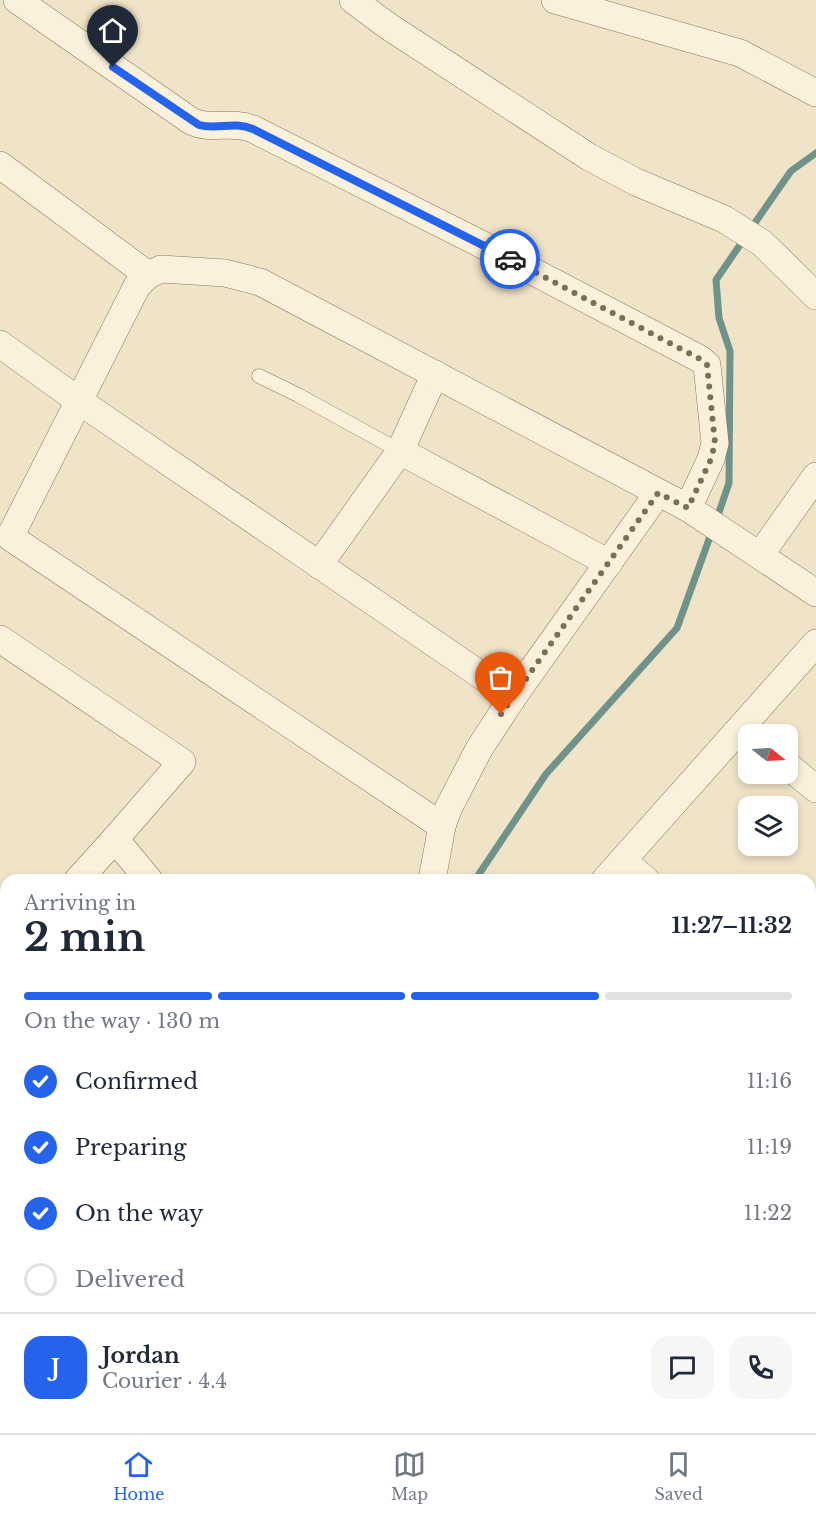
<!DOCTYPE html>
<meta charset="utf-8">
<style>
:root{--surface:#fff;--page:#f6f6f7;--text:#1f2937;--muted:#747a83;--line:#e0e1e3;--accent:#2563eb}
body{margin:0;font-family:"Libre Baskerville",serif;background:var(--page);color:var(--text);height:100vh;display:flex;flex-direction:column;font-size:22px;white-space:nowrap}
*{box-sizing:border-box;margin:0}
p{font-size:20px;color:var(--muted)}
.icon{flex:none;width:33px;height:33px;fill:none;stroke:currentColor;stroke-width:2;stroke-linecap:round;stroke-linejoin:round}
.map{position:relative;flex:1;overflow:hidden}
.drawer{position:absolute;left:0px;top:874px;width:816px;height:560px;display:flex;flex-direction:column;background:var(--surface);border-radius:18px 18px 0 0;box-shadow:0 3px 9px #0003}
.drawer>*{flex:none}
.needle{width:39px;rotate:108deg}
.fabs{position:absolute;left:738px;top:724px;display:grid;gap:12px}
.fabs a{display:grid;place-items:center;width:60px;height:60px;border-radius:12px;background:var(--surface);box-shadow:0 3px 9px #0003;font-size:30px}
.pin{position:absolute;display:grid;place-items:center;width:51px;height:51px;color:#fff;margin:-62px -26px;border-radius:50% 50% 50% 0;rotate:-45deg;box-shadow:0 0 6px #0007}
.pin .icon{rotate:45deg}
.courier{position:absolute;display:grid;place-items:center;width:60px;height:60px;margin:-30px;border:4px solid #2563eb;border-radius:50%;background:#fff;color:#222;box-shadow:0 2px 8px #0007}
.headline em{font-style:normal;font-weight:700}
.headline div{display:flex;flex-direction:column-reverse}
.headline{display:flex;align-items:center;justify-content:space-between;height:102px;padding:0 24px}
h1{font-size:39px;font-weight:700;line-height:45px}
.bar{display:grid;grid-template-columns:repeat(4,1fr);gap:9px 6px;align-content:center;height:72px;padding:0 24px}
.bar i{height:8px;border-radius:4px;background:var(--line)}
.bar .on{background:var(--accent)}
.bar p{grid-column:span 4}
.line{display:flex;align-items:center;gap:15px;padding:0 24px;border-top:2px solid var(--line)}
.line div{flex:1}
.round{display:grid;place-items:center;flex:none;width:63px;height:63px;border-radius:18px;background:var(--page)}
ol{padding:0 24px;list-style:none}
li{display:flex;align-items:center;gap:18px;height:66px}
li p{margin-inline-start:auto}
li .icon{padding:6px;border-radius:50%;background:var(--accent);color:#fff;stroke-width:4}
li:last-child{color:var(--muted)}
li i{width:33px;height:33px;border:3px solid var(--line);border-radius:50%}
.tab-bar{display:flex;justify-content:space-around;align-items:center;height:84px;border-top:2px solid var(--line);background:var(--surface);font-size:16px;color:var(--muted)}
.tab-bar a{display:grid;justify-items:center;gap:3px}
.tab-bar .on{color:var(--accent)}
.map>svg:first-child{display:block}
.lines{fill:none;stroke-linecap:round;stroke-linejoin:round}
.stream{stroke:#6f938a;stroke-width:7}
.service-casing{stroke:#8d765c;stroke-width:15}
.minor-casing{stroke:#8d765c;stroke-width:28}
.service{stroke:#faf1dc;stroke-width:14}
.minor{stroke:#faf1dc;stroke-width:27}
.done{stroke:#7c6e5b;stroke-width:6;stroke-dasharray:0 10.8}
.route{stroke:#2563eb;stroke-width:8}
</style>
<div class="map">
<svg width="816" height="1433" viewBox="0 0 816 1433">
<rect width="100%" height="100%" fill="#f0e4c8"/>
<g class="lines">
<g class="stream">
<path d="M750,230l41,-59 25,-18"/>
<path d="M716,521l13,-38 1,-132 -11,-33 -3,-38 28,-41"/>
<path d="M475,880l71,-106 131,-146 35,-97"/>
<path d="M372,1428l2,5"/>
</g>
<defs>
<path id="service" d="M259,376l39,19 102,56"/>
<g id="minor">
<path d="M17,0l174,121c20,10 41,-1 62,8l222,112 225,118 7,6 8,78 -4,16 -23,49"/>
<path d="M353,0l35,26 201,131 47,25 88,37 38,24 54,53"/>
<path d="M555,0l185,53 76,40"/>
<path d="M0,165l148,110"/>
<path d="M0,344l79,57 434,296"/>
<path d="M400,451l209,112"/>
<path d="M760,555l56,-79"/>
<path d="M319,565l81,-114 35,-77"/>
<path d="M0,639l182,123 -67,77 34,41"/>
<path d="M788,766l28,23"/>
<path d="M442,826l-432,-289 127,-251 11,-11 13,-6 64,4 35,9 428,226 128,85"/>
<path d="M623,861l23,19"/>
<path d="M78,880l37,-41"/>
<path d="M432,880l10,-54 6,-17 31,-60 34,-52 145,-204"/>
<path d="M605,880l211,-237"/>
<path d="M0,917l6,8"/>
<path d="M810,1017l6,-8"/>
<path d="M0,1154l6,6"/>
<path d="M810,1234l6,4"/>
<path d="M810,1267l6,-8"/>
<path d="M0,1398l6,-11"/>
<path d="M178,1428l6,5"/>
<path d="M347,1428l1,5"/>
<path d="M724,1428l8,5"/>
<path d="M418,1433l4,-5"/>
<path d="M689,1433l4,-5"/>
</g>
</defs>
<use href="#service" class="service-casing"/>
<use href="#minor" class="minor-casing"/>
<use href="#service" class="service"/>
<use href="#minor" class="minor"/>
</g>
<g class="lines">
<path class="done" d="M501,714l157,-221 30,15 23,-49 4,-16 -8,-78 -7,-6 -190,-100"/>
<path class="route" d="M113,67l86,58c19,5 34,-4 54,4l257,130"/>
</g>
</svg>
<div class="fabs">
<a><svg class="needle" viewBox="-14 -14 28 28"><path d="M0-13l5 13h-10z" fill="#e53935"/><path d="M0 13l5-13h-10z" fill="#747a83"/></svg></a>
<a><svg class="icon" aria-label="layers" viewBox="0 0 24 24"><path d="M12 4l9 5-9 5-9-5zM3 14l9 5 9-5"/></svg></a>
</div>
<div class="pin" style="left:501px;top:714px;background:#ea580c"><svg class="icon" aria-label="bag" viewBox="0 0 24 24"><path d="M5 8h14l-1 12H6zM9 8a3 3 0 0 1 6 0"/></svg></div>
<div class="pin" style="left:113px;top:67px;background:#1f2937"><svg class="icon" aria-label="home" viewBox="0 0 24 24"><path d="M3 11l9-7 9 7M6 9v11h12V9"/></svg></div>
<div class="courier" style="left:510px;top:259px"><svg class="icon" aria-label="car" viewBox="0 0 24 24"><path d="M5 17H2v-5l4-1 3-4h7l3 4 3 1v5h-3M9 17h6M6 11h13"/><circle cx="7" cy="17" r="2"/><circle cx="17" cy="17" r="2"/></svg></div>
<section class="drawer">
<div class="headline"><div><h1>2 min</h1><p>Arriving in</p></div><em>11:27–11:32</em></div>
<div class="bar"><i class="on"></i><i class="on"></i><i class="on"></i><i></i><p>On the way · 130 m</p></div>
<ol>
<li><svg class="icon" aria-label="check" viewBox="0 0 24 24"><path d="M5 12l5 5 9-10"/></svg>Confirmed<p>11:16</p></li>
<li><svg class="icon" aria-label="check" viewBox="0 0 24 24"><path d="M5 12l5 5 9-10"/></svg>Preparing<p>11:19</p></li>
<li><svg class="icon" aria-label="check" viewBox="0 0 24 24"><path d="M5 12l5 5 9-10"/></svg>On the way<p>11:22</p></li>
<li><i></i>Delivered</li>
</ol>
<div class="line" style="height:108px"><b class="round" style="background:var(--accent);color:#fff">J</b><div><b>Jordan</b><p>Courier · 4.4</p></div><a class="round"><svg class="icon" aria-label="chat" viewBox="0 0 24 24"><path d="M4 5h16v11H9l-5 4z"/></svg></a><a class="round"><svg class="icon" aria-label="phone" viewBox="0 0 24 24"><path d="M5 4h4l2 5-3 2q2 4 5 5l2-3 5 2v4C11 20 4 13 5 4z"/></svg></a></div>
</section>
</div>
<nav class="tab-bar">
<a class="on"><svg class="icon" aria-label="home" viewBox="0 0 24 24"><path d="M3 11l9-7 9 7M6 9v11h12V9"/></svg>Home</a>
<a><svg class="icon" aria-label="map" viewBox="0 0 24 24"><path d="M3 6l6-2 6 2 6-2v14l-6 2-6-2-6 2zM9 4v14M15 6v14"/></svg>Map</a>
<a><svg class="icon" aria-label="saved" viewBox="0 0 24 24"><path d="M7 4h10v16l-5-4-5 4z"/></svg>Saved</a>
</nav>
